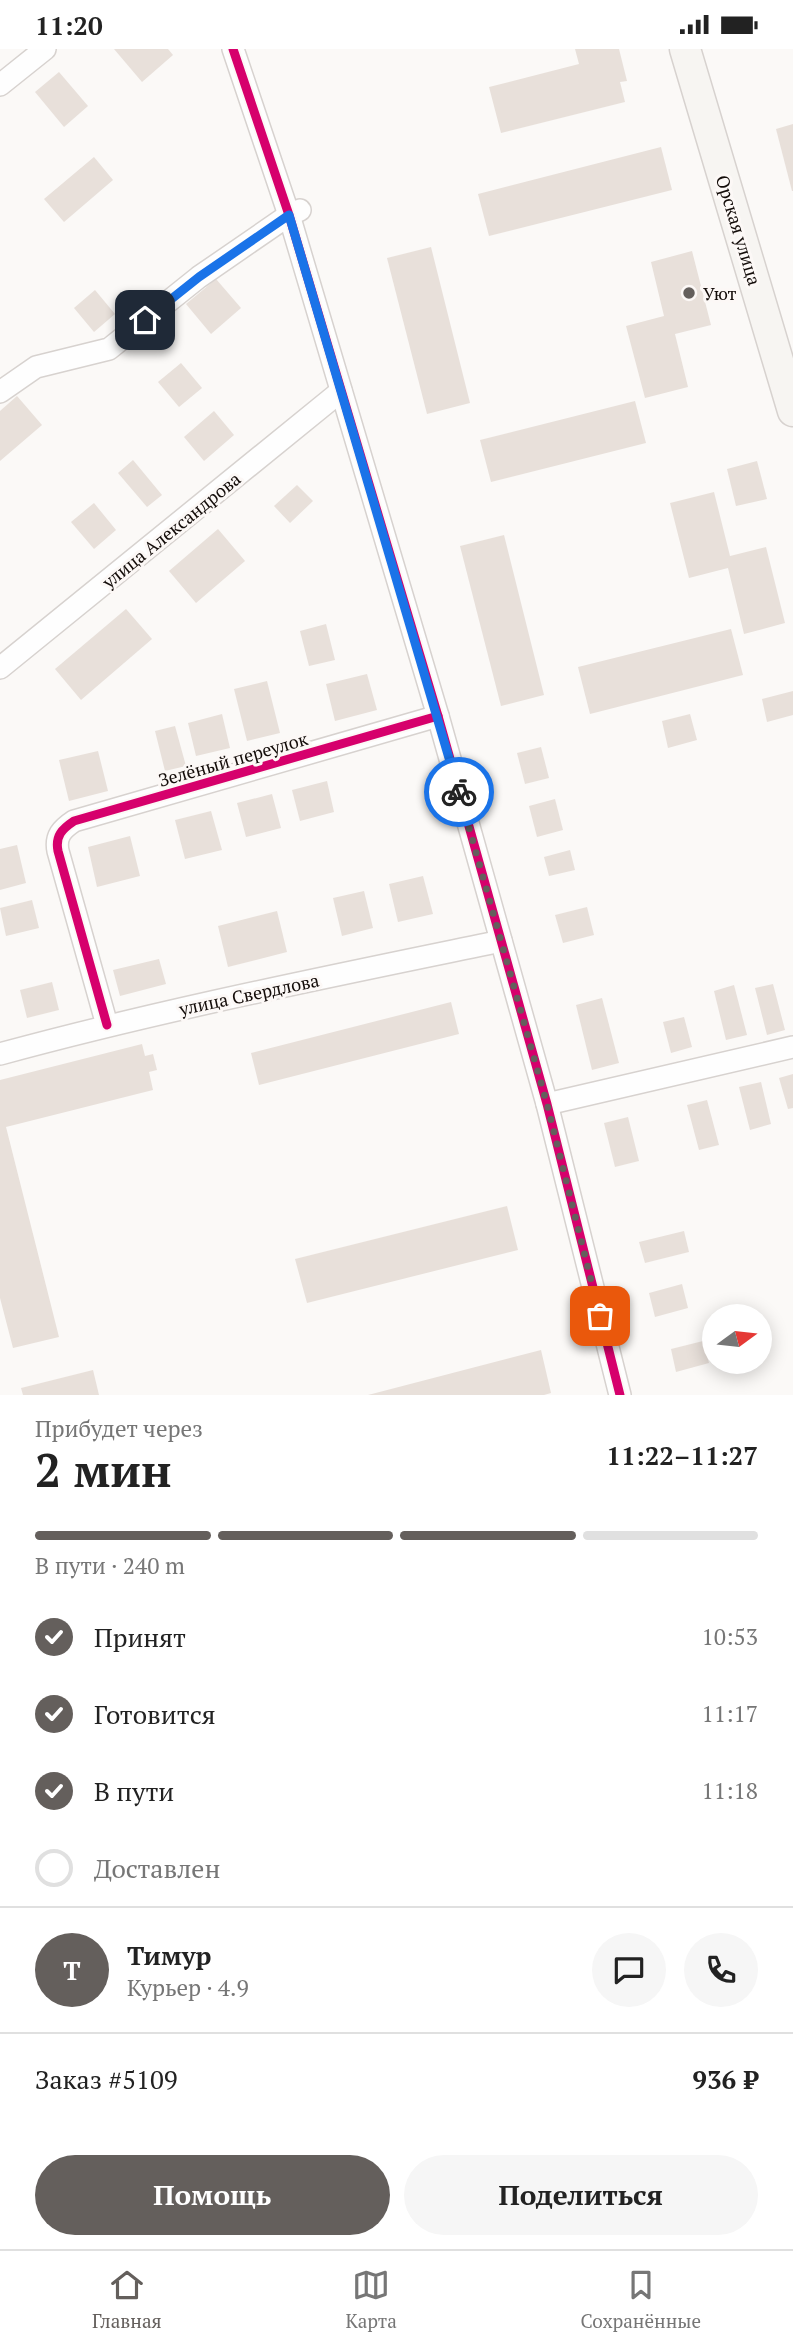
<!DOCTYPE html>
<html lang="ru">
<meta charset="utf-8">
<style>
:root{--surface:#fff;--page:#f6f6f6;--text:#222;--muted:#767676;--line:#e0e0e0;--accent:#645f5c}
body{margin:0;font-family:"PT Serif",serif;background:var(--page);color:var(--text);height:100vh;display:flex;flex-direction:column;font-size:26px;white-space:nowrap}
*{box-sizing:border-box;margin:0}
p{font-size:23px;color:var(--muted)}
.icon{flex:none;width:38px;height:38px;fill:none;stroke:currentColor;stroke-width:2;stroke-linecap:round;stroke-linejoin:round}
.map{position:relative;height:1346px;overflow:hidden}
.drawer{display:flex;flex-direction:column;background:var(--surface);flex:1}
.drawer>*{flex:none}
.needle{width:46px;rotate:75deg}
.controls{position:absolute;left:702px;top:1255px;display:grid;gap:14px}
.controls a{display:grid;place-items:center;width:70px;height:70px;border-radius:50%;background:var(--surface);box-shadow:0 4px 18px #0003;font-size:35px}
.pin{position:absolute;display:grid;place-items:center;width:60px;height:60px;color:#fff;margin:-30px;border-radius:14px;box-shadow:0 4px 10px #0006}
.courier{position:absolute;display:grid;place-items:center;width:70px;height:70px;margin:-35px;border:5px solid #1a73e8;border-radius:50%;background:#fff;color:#222;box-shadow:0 2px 9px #0007}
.summary em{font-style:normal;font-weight:800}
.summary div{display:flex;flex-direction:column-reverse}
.summary{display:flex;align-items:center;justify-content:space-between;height:119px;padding:0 35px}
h1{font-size:46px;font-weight:800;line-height:52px}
.bar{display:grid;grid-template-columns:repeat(4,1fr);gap:10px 7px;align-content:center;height:84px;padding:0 35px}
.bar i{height:9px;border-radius:5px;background:var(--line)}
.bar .current{background:var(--accent)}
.bar p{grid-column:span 4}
.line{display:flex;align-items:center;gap:18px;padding:0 35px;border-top:2px solid var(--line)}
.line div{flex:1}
.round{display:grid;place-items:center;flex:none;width:74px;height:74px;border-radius:37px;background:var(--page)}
ol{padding:0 35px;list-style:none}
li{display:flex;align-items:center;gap:21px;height:77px}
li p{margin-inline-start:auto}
li .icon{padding:7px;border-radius:50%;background:var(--accent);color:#fff;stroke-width:4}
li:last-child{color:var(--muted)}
li i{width:38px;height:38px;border:4px solid var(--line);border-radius:50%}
.action{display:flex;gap:14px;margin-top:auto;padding:14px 35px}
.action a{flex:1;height:80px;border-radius:42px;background:var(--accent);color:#fff;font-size:28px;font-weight:800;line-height:80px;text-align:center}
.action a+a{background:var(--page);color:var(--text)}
.status{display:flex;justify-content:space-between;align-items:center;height:49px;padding:0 35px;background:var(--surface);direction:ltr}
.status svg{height:19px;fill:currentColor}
.tabs{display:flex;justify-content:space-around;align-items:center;height:98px;border-top:2px solid var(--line);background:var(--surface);font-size:19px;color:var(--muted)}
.tabs a{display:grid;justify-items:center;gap:4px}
.tabs .current{color:var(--accent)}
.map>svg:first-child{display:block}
.building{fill:#e8e0da}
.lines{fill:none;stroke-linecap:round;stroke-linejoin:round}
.street-casing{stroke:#d7d2cf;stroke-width:24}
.secondary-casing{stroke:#d7d2cf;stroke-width:33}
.street{stroke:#fefefe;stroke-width:21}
.secondary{stroke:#f7f5f2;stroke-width:30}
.cycleway-casing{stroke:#fcf8f6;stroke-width:13}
.cycleway{stroke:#d6006c;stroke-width:9}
.done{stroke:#645f5c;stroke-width:7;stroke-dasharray:0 12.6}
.route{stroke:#1a73e8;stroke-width:9}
.poi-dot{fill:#645f5c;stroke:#fcf8f6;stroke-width:2.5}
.labels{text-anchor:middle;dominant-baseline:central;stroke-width:6;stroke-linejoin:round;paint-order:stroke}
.street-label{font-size:18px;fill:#130c09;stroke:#fcf8f6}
.poi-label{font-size:18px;fill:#130c09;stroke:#fcf8f6;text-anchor:start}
</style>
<div class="status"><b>11:20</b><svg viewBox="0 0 49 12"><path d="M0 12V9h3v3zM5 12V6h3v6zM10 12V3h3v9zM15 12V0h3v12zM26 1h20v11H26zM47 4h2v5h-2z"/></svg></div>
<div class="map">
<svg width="793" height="1346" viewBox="0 0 793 1346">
<rect width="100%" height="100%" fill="#fbf9f7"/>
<g class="building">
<path d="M114,0h54l5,6 -31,27z"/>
<path d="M575,0h44l8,32 -7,1 5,20 -124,31 -12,-46 90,-23z"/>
<path d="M59,23l29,34 -24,21 -29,-35z"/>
<path d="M793,75v67h-1l-16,-62z"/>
<path d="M661,98l11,43 -183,46 -11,-42z"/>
<path d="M94,108l19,23 -49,42 -20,-23z"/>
<path d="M431,198l39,156 -43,11 -40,-156z"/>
<path d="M692,202l19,74 -36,9 13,53 -43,11 -19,-72 38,-10 -13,-54z"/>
<path d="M216,230l25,29 -30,26 -25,-30z"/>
<path d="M95,241l20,24 -21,18 -20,-24z"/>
<path d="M181,314l21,25 -23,19 -21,-25z"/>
<path d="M17,347l25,29 -42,36v-50z"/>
<path d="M635,352l11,42 -155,39 -11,-42z"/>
<path d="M214,362l20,24 -30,26 -20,-24z"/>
<path d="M133,411l29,35 -15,12 -29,-34z"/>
<path d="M757,412l10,38 -31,7 -9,-37z"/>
<path d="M297,436l16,16 -23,22 -16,-17z"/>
<path d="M714,443l16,64 36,-9 19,76 -41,11 -16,-66 -39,10 -19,-75z"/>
<path d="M94,454l22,27 -22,19 -23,-27z"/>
<path d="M218,480l27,32 -49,42 -27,-32z"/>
<path d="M504,486l40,160 -43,11 -41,-160z"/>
<path d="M126,560l26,30 -71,61 -26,-31z"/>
<path d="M326,575l9,36 -26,6 -9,-35z"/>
<path d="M731,580l12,46 -153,39 -12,-47z"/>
<path d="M367,625l10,36 -42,11 -9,-37z"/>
<path d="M267,632l13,52 -33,8 -13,-52z"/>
<path d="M793,642v24l-26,7 -5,-23z"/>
<path d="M222,665l8,34 -34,8 -8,-33z"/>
<path d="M690,665l7,26 -29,8 -6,-27z"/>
<path d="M175,677l11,40 -21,5 -10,-40z"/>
<path d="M541,698l8,31 -24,6 -8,-31z"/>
<path d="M98,702l10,40 -39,10 -10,-41z"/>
<path d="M327,732l7,31 -34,9 -8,-31z"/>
<path d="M272,745l9,34 -35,9 -9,-34z"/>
<path d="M555,750l8,31 -26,7 -8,-31z"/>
<path d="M211,762l11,39 -37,9 -10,-39z"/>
<path d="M130,787l10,40 -43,11 -9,-40z"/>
<path d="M17,796l9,38 -26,7v-41z"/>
<path d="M570,801l5,20 -26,6 -5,-19z"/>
<path d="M423,827l10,38 -35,8 -9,-38z"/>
<path d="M364,842l9,37 -31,8 -9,-38z"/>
<path d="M32,851l7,28 -33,8 -6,-28z"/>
<path d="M587,858l7,28 -31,8 -8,-28z"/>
<path d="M277,862l10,41 -59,15 -10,-41z"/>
<path d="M159,910l7,25 -46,12 -7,-26z"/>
<path d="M52,933l7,28 -32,8 -7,-28z"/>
<path d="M773,935l12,46 -18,5 -12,-47z"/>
<path d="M734,936l13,50 -21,5 -12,-49z"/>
<path d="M602,949l17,65 -27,7 -16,-65z"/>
<path d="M451,953l8,32 -200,51 -8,-32z"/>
<path d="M684,968l8,30 -21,6 -8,-31z"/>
<path d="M142,995l3,12 8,-2 4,16 -8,2 4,18 -147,37 53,210 -46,11 -13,-50v-218z"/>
<path d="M793,1025v34l-5,1 -9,-31z"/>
<path d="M761,1033l10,42 -21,6 -11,-43z"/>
<path d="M707,1051l12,45 -20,5 -12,-45z"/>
<path d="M628,1068l11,44 -24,6 -11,-44z"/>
<path d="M507,1157l11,44 -211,53 -12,-44z"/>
<path d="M684,1182l5,21 -44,11 -6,-21z"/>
<path d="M682,1235l6,24 -33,9 -6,-24z"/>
<path d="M703,1292l6,22 -33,9 -5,-23z"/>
<path d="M541,1301l10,43 -7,2h-176z"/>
<path d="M93,1321l6,25h-76l-2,-7z"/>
</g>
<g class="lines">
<defs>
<g id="street">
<path d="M233,0l56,166 149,501 109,388 73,291"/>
<path d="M0,36l45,-36"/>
<path d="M0,343l36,-25 73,-18 90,-72 90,-62 11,-5"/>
<path d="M0,619l341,-277"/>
<path d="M107,976l-49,-174c-3,-15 4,-22 16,-30l364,-105"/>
<path d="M0,1005c165,-45 333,-78 501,-113"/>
<path d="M547,1055l246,-57"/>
</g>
<path id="secondary" d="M685,0l108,362"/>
</defs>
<use href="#street" class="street-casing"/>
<use href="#secondary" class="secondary-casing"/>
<use href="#street" class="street"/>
<use href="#secondary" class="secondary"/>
<defs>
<g id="cycleway">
<path d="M233,0l56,166 149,501 109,388 73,291"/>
<path d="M107,976l-49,-174c-3,-15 4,-22 16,-30l364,-105"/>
</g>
</defs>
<use href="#cycleway" class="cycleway-casing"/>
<use href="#cycleway" class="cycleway"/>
</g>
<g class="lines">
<path class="done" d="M459,743l88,312 53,212"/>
<path class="route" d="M145,271l54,-43 90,-62 170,577"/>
</g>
<circle class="poi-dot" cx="689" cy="244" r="7"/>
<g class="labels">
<g class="street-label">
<text transform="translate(739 181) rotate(73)">Орская улица</text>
<text transform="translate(171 481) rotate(-39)">улица Александрова</text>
<text transform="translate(233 710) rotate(-16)">Зелёный переулок</text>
<text transform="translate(249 945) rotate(-12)">улица Свердлова</text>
</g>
<g class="poi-label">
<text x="703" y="244">Уют</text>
</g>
</g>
</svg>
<div class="controls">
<a><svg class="needle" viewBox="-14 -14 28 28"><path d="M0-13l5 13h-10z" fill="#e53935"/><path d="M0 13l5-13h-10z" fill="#767676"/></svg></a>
</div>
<div class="pin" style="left:600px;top:1267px;background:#ea580c"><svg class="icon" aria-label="bag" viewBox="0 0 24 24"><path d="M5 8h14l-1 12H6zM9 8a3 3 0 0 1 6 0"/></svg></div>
<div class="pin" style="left:145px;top:271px;background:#1f2937"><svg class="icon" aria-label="home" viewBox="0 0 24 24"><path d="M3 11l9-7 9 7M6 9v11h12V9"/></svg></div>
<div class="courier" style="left:459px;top:743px"><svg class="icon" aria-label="bike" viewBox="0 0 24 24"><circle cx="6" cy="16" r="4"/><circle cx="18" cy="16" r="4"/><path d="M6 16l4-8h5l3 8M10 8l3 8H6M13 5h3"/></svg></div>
</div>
<section class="drawer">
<div class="summary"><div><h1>2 мин</h1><p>Прибудет через</p></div><em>11:22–11:27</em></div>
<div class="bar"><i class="current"></i><i class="current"></i><i class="current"></i><i></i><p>В пути · 240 m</p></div>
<ol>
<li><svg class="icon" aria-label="check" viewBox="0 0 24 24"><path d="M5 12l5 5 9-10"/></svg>Принят<p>10:53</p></li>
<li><svg class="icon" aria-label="check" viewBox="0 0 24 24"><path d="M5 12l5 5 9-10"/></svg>Готовится<p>11:17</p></li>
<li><svg class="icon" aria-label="check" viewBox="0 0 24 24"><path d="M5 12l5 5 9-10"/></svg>В пути<p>11:18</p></li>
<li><i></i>Доставлен</li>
</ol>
<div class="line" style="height:126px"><b class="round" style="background:var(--accent);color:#fff">Т</b><div><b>Тимур</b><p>Курьер · 4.9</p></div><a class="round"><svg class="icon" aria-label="chat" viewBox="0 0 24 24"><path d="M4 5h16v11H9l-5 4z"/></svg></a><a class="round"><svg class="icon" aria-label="phone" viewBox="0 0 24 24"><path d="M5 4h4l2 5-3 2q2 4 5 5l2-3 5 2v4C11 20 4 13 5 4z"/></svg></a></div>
<div class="line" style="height:91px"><div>Заказ #5109</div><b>936 ₽</b></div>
<div class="action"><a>Помощь</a><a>Поделиться</a></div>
</section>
<nav class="tabs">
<a class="current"><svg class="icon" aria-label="home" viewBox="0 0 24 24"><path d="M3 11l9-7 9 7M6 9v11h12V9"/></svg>Главная</a>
<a><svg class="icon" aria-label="map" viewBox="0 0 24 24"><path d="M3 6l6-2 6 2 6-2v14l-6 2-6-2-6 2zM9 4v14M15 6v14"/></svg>Карта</a>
<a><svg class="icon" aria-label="saved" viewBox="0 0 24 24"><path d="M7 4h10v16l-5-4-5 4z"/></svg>Сохранённые</a>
</nav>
